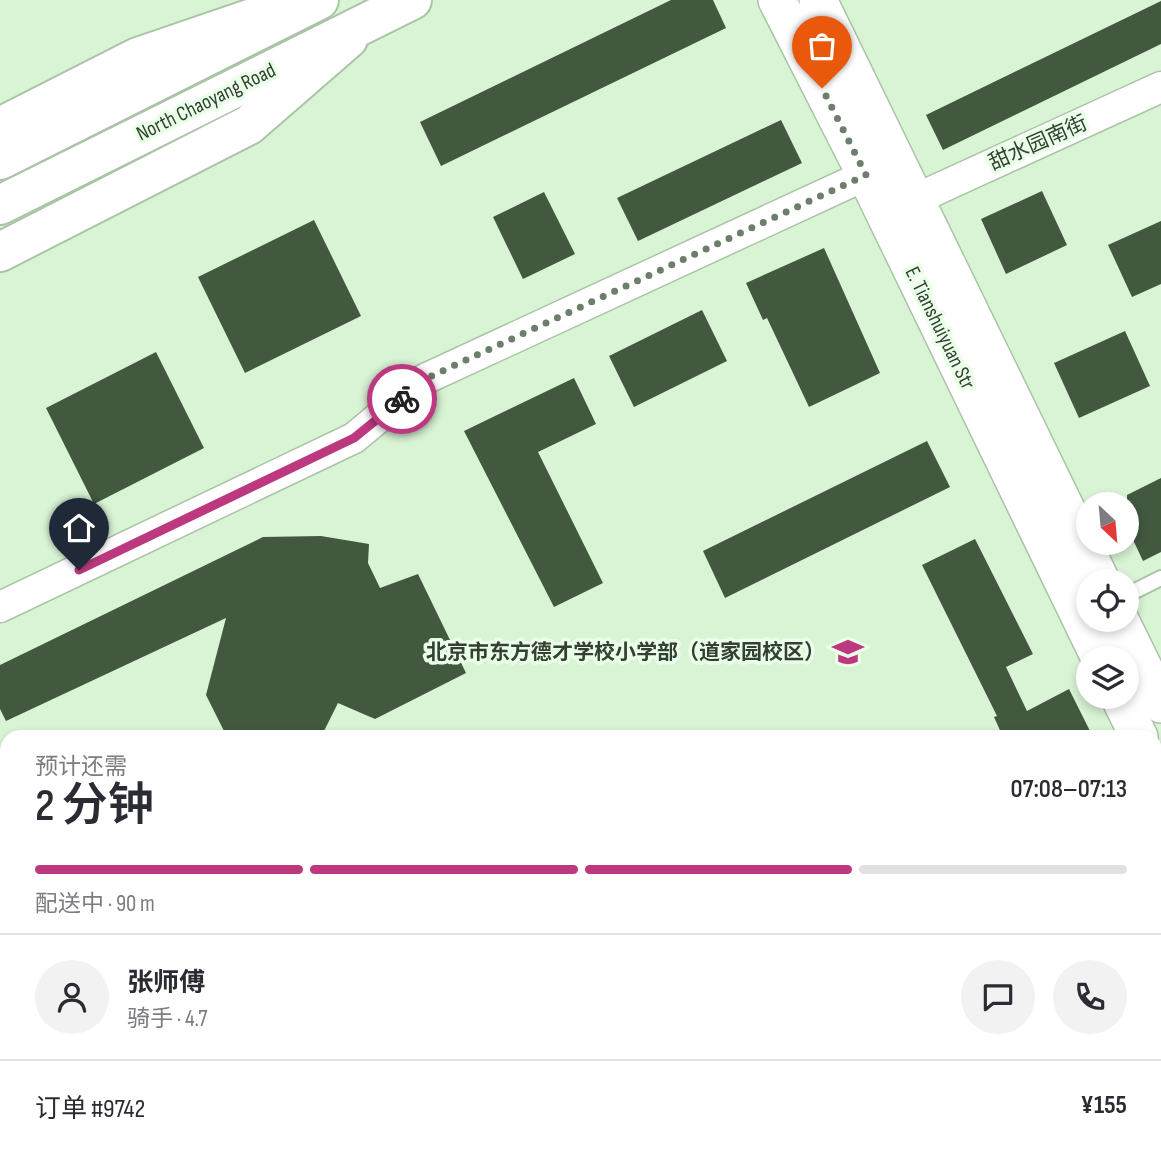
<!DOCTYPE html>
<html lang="zh">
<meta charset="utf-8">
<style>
:root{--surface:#fff;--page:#f2f2f3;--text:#2b2b33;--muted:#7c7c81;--line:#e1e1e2;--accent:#bc397f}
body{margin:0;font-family:"Sofia Sans Condensed","Noto Sans SC",sans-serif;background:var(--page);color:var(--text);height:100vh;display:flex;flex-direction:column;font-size:26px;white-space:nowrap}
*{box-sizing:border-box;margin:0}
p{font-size:23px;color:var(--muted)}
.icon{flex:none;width:38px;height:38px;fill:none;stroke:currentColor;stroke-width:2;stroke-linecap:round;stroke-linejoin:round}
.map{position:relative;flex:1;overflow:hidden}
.details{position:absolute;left:0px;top:730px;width:1162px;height:436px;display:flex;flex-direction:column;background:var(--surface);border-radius:21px 21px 0 0;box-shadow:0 4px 10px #0003}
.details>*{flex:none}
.needle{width:46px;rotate:154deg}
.buttons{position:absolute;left:1076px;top:492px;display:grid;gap:14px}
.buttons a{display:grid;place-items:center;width:63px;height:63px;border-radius:50%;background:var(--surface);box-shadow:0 4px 10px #0003;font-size:35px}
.pin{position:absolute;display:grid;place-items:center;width:60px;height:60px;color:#fff;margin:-72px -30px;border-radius:50% 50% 50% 0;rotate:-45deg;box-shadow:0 0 7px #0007}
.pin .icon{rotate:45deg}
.courier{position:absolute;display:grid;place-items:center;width:70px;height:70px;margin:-35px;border:5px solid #bc397f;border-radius:50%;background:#fff;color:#222;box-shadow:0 2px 9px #0007}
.headline em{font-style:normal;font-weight:600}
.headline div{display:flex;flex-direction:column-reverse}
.headline{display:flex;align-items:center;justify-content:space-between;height:119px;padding:0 35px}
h1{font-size:46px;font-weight:600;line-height:52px}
.bar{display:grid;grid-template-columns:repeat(4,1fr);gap:10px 7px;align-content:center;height:84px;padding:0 35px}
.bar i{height:9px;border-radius:5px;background:var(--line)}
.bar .on{background:var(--accent)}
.bar p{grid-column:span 4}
.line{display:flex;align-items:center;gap:18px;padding:0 35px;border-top:2px solid var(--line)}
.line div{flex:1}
.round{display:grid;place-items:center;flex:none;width:74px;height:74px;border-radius:37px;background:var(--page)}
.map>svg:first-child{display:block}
.green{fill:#b7e1b0}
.building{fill:#42583f}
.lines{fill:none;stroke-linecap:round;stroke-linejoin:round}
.service-casing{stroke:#abc4a7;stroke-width:18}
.minor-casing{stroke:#abc4a7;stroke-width:33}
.tertiary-casing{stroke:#abc4a7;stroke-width:40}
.secondary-casing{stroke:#abc4a7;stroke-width:42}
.primary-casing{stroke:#abc4a7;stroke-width:42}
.service{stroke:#fff;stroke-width:14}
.minor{stroke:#fff;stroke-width:30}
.tertiary{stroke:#fff;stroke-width:37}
.secondary{stroke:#fff;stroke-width:38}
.primary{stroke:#fff;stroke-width:38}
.done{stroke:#6e7e6c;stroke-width:7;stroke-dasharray:0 12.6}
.route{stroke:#bc397f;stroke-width:9}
.labels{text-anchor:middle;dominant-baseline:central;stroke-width:7;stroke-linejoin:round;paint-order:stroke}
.street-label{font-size:21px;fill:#353f33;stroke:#eaffe7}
.poi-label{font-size:21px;font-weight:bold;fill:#353f33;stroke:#eaffe7;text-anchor:end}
</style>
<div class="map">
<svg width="1161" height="1164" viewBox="0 0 1161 1164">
<rect width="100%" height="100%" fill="#d9f3d5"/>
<path class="green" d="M7,1113v45l101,1 9,5h-117v-48z"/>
<g class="building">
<path d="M671,0h42l13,28 -285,138 -21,-44z"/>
<path d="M1161,1v43l-218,106 -17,-35z"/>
<path d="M781,120l21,43 -164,78 -21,-43z"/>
<path d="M1042,191l25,54 -61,29 -25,-55z"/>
<path d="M544,192l31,62 -52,25 -30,-62z"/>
<path d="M314,220l47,96 -116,57 -47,-96z"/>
<path d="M1161,221v63l-29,13 -24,-52z"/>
<path d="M824,248l56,125 -71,34 -42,-89 -4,2 -17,-37z"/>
<path d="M702,310l25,51 -93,46 -25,-51z"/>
<path d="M1125,331l25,55 -71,32 -25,-55z"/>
<path d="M156,352l48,96 -110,56 -48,-96z"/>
<path d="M574,378l22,46 -58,28 65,131 -49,24 -90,-176z"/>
<path d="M927,441l23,46 -225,111 -22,-47z"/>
<path d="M1161,478v74l-18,9 -16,-34v-32z"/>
<path d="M321,536l48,8 -1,19 12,25 38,-14 48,99 -91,46 -37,-16 -14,28 -10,6h-87l-21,-42 20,-77 -220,103 -6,-12v-44l263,-128z"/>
<path d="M975,539l58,115 -27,13 21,44 42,-22 24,48h-90l-9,-20 3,-1 -75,-151z"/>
</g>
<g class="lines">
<defs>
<path id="service" d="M1127,595l34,-17"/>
<g id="minor">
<path d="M916,199l245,-112"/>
<path d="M0,607l354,-169 71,-59 441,-204"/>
</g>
<g id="tertiary">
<path d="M777,0l89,175 234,483"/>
<path d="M818,0l283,581"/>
<path d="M1120,620l41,84"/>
<path d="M1119,696l20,41"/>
<path d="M1155,770l6,13"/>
</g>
<g id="secondary">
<path d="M0,127l138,-70 126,-43"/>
<path d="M0,252l249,-127 99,-86"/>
</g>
<g id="primary">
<path d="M0,160l319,-160"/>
<path d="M0,205l412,-205"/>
</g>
</defs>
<use href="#service" class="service-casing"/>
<use href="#minor" class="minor-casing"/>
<use href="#tertiary" class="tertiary-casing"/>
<use href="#secondary" class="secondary-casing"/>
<use href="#primary" class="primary-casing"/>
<use href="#service" class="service"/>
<use href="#minor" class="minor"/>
<use href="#tertiary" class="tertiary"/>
<use href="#secondary" class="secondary"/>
<use href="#primary" class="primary"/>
</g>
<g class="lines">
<path class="done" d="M402,399l23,-20 441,-204 -44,-87"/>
<path class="route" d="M79,570l275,-132 48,-39"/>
</g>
<defs>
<symbol id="school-bare" viewBox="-9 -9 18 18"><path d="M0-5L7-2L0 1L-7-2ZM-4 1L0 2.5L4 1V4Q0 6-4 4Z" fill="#bc397f" stroke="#eaffe7" stroke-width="2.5" paint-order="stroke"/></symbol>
</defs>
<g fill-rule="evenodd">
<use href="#school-bare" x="826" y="630" width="44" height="44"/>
</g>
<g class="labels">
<g class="street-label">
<text transform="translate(206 102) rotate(-26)">North Chaoyang Road</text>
<text transform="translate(1038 143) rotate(-24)">甜水园南街</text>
<text transform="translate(940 328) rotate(64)">E. Tianshuiyuan Str</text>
</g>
<g class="poi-label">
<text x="825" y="652">北京市东方德才学校小学部（道家园校区）</text>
</g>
</g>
</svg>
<div class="buttons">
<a><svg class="needle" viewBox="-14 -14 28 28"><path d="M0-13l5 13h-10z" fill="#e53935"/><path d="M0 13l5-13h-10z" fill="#7c7c81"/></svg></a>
<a><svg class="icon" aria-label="locate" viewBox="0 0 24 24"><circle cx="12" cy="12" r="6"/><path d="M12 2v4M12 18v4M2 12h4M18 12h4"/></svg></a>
<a><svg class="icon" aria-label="layers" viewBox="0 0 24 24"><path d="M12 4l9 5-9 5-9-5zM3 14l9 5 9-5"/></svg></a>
</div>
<div class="pin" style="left:822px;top:88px;background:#ea580c"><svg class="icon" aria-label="bag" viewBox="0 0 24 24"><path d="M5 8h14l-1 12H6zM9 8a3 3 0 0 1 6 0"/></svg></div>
<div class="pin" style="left:79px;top:570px;background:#1f2937"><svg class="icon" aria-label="home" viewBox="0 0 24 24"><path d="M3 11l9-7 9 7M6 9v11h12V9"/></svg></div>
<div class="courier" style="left:402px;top:399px"><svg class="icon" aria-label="bike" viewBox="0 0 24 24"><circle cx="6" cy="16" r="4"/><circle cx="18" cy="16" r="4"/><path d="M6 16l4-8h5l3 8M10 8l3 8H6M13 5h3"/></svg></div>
<section class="details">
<div class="headline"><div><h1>2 分钟</h1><p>预计还需</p></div><em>07:08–07:13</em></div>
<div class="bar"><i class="on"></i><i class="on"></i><i class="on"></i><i></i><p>配送中 · 90 m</p></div>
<div class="line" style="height:126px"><a class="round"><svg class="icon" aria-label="person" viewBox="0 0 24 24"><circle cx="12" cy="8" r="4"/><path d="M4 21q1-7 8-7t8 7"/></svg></a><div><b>张师傅</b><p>骑手 · 4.7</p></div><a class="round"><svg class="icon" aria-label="chat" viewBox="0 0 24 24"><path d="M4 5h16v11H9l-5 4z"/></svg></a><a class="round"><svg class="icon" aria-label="phone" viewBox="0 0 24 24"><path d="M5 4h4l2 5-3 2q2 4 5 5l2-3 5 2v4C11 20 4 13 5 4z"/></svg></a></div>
<div class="line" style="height:91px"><div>订单 #9742</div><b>¥155</b></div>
</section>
</div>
